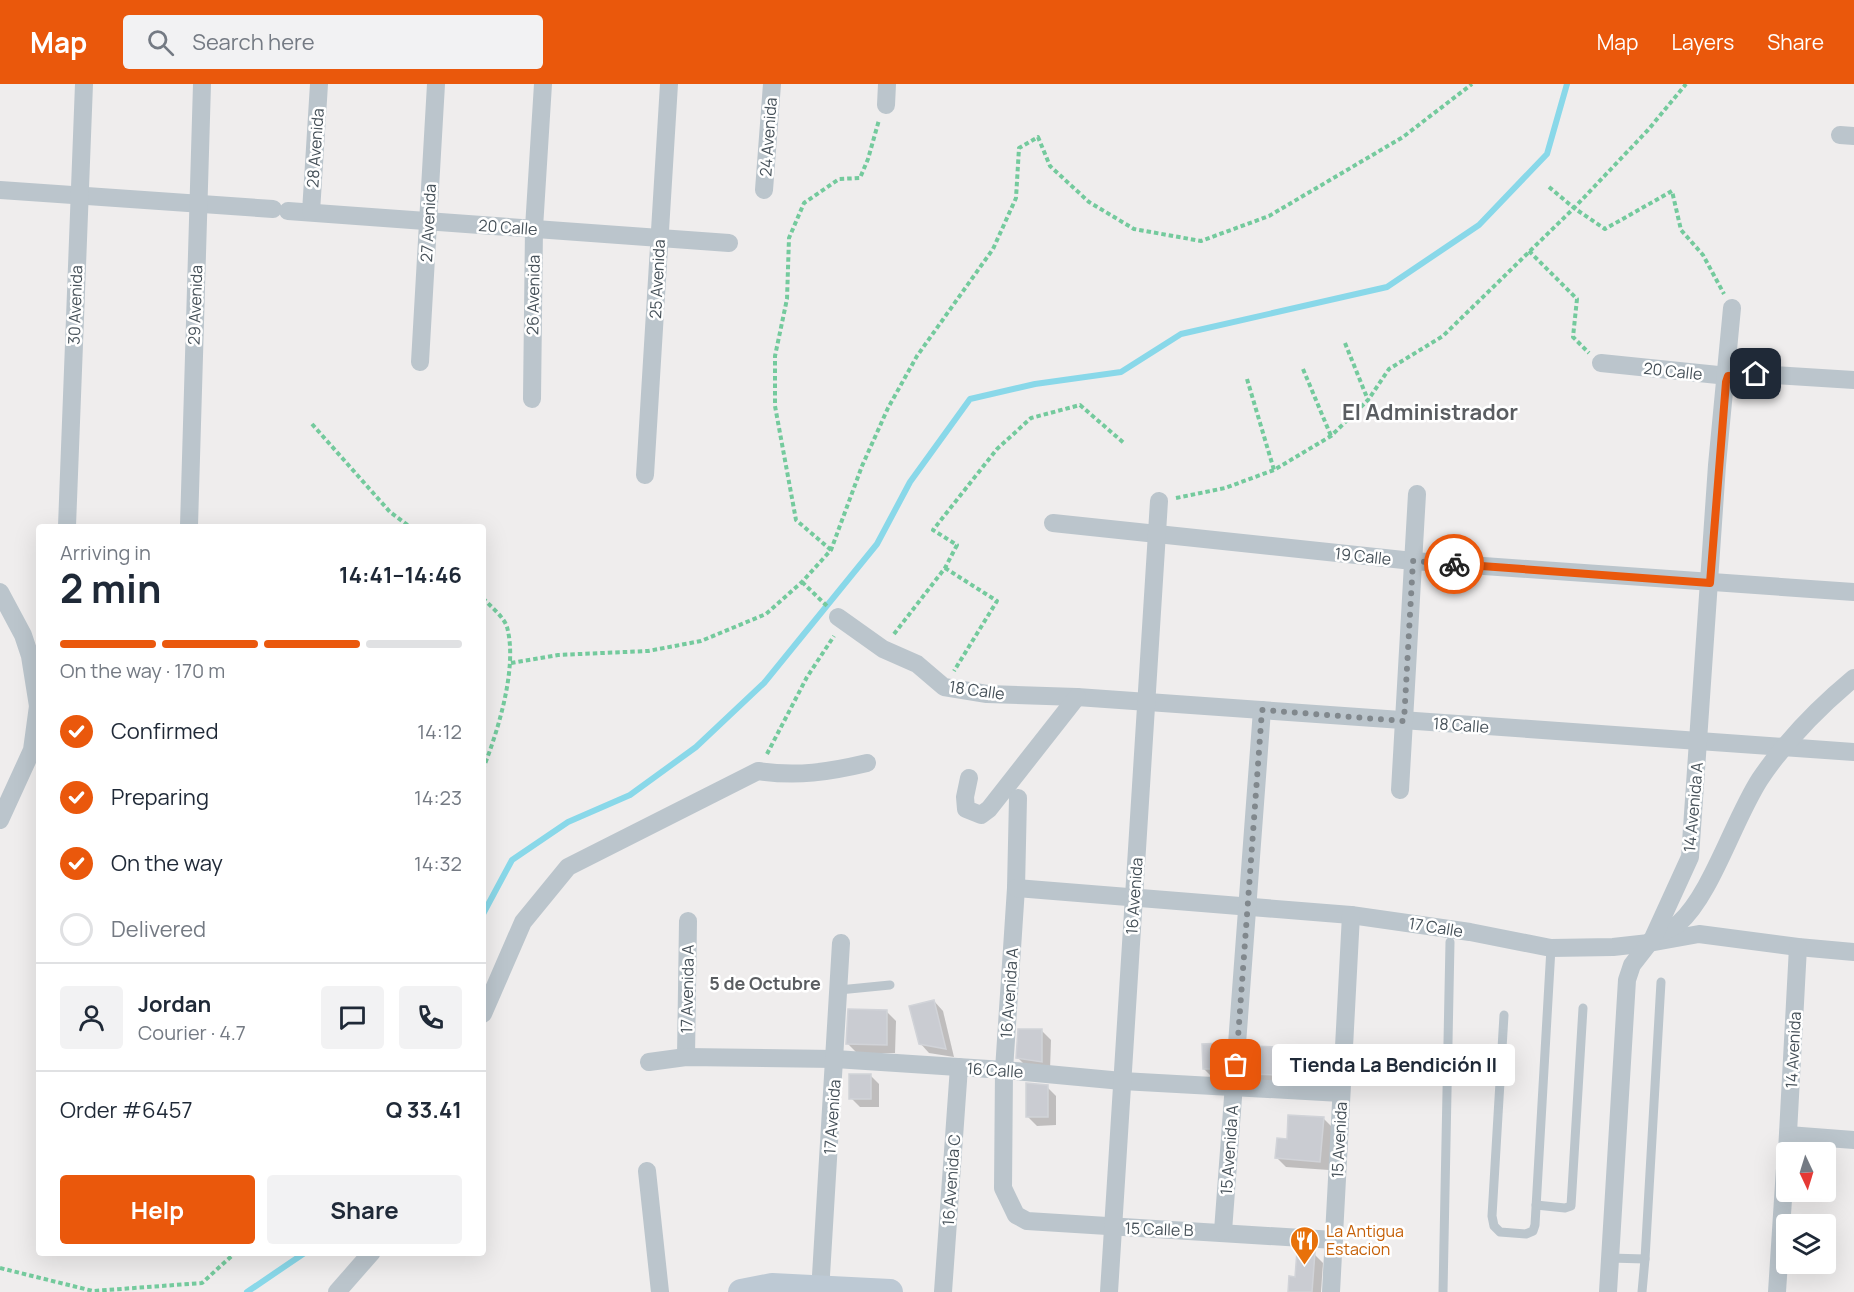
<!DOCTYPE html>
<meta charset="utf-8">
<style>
:root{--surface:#fff;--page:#f2f2f3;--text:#1f2937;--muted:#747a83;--line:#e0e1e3;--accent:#ea580c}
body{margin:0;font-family:Manrope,sans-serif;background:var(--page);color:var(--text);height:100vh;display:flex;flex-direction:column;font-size:22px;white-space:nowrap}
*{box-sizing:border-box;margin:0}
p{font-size:20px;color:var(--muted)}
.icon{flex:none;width:33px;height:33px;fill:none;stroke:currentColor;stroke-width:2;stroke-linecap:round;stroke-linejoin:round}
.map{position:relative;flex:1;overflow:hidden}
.panel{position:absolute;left:36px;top:440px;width:450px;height:732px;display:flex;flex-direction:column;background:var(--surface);border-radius:6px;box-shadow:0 6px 24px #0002}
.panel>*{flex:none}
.needle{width:39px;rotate:176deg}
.fabs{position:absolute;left:1776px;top:1058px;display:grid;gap:12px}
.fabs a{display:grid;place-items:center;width:60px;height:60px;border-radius:6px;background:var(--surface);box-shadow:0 6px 24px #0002;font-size:30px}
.pin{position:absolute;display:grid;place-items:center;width:51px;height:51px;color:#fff;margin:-26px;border-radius:12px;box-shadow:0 3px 9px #0006}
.courier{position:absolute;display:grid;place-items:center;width:60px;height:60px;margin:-30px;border:4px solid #ea580c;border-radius:50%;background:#fff;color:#222;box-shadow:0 2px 8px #0007}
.bubble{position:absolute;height:42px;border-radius:6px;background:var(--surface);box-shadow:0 6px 24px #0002;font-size:20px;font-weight:700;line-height:42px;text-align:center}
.headline em{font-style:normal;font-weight:700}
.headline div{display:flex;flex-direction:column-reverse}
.headline{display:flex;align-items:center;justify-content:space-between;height:102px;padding:0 24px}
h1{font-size:39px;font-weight:700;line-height:45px}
.bar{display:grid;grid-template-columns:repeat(4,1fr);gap:9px 6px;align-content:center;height:72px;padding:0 24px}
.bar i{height:8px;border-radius:4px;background:var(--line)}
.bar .selected{background:var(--accent)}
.bar p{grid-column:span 4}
.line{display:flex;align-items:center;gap:15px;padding:0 24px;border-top:2px solid var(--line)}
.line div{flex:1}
.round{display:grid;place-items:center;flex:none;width:63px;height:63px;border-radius:6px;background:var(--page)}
ol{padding:0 24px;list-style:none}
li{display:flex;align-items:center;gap:18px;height:66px}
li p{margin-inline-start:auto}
li .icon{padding:6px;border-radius:50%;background:var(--accent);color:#fff;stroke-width:4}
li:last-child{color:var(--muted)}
li i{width:33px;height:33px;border:3px solid var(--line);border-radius:50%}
.action{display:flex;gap:12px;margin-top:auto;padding:12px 24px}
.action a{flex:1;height:69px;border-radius:6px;background:var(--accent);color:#fff;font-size:24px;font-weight:700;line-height:69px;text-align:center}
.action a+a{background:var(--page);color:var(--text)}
header{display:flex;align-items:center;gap:36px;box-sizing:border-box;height:84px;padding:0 30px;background:var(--accent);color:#fff}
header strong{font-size:28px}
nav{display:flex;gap:33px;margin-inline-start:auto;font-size:21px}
.search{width:420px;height:54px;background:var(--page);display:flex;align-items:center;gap:15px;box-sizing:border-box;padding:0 21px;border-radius:6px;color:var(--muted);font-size:22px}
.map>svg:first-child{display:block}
.shadow{fill:#0003}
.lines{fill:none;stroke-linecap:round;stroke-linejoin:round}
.stream{stroke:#89d8e9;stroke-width:6}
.building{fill:#caccd2;stroke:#d1d3d8;stroke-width:1.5}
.path{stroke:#74ca9d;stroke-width:4;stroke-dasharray:4.5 3;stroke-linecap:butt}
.lane{stroke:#bbc5cc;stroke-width:9}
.street{stroke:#bbc5cc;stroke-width:18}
.secondary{stroke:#bdc9d4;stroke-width:26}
.done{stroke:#81888d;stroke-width:6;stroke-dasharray:0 10.8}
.route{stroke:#ea580c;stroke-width:8}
.labels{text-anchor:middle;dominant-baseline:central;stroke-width:5;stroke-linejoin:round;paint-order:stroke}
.street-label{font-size:16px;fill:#465159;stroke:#fff}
.food-label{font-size:16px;fill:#c56008;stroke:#fff;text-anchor:start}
.neighbourhood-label{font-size:18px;font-weight:bold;fill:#5a5d61;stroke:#fff}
.district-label{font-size:22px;font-weight:bold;fill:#5a5d61;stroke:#fff}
</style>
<header>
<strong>Map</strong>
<div class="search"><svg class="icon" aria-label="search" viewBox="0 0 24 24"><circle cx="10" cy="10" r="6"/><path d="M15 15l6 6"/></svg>Search here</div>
<nav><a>Map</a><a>Layers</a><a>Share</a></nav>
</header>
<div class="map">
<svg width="1854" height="1208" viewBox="0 0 1854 1208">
<rect width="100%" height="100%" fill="#efeded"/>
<g class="shadow">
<path d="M934,917l9,10 11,46 -25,-4 -9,-10z"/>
<path d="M887,928l9,9 -1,32h-38l-9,-9z"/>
<path d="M1042,947l9,9 -1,30 -23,-3 -9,-9z"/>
<path d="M1222,961l10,9v23l-19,1 -9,-9z"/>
<path d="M1279,965l9,9 -1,25 -26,-1 -9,-9z"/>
<path d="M870,991l9,9v23h-19l-9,-9z"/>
<path d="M1047,1003l9,9v29l-19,1 -9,-9z"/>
<path d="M1324,1035l9,9 -4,42 -43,-3 -9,-9 11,-18z"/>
<path d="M1314,1170l9,9 -2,29h-31l6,-14z"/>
</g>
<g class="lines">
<g class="stream">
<path d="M483,830l29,-54 56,-38 62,-27 66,-48 68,-64 113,-139 33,-62 60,-83 65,-15 86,-12 60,-38 206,-47 92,-62 68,-71 20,-70"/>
<path d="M247,1208l59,-40"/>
</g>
</g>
<g class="building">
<path d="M934,916l12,49 -27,-5 -10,-38z"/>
<path d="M848,925l39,1v35l-41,-1z"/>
<path d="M1018,945h24v33l-26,-4z"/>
<path d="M1223,959l1,26h-21l-1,-25z"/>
<path d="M1251,962l29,1 -1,28 -28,-1z"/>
<rect x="849" y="990" width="22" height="25"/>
<path d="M1026,999l22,2v32h-22z"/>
<path d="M1288,1031l36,2 -4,45 -45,-4 2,-20 10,1z"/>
<path d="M1297,1167l18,1 -3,40h-24l1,-16 6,1z"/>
</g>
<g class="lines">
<g class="path">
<path d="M1549,103l25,21 31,21 67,-38 9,39 22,25 21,39"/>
<path d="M1529,167l48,48 -4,38 16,16"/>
<path d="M1345,259l23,57"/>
<path d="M1303,285l28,67"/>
<path d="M1247,295l27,91"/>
<path d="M312,340l78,88 19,14"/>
<path d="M1176,414l49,-10 49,-18 57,-34 37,-36 21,-31 54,-33 131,-128 74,-78 38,-46"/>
<path d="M831,466l-35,-30 -21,-114v-50l12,-57 2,-61 15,-35 35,-24 21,-1 8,-19 11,-39"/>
<path d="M945,484l52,33 -43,70"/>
<path d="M802,498l25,24"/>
<path d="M483,514c7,8 21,19 24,29 11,40 -9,104 -24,142"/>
<path d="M894,550l51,-66 12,-23 -24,-15 64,-81 34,-31 49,-13 45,39"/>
<path d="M511,579l47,-8 90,-4 53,-10 65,-27 36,-32 29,-32 31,-84 26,-58 29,-52 76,-107 23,-51 3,-50 19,-11 12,29 39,36 45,27 67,12 68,-25 134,-79 69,-53"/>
<path d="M767,670l40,-77 27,-41"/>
<path d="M0,1184l93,23 109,-8 34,-31"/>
</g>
<g class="lane">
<path d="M839,906l51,-5"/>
<path d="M1504,931l-12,201 2,10 6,6 26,2 7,-3 2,-6 16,-277"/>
<path d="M1536,1121l29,3 6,-2 12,-198"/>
<path d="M1610,1174l35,1 16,-277"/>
<path d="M1443,1208l7,-350"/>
<path d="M1642,1208l3,-33"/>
</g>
<g class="street">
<path d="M886,21l1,-21"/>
<path d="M1840,51l14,1"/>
<path d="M0,106l273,19"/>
<path d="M764,106l8,-106"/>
<path d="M288,127l441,32"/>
<path d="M311,128l8,-128"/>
<path d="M420,278l16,-278"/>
<path d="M1601,279l127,13 28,-2 98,6"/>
<path d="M532,315l2,-171 9,-144"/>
<path d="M645,391l24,-391"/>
<path d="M1053,439l360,38 441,31"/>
<path d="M67,442l17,-442"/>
<path d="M189,442l13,-442"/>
<path d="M0,508l23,43 7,21 8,50 -6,44 -32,70"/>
<path d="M838,533l45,32 34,15 27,23 43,7 90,3 777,55"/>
<path d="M969,694l-4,19 1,12 15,6 8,-6 88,-112"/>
<path d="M1400,706l17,-296"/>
<path d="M1018,714l-2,90 -12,182 -1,118 13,27 11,6 307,19"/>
<path d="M1016,804l335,27 119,17 81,16 62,-1 36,-4 50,-9 99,13 56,5"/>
<path d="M1655,853c7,-5 17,-8 24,-14 32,-28 55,-104 81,-144 25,-37 59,-72 94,-101"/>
<path d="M483,930l40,-92 45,-55 190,-96c39,6 71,1 109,-8"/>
<path d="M686,973l2,-136"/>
<path d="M649,978l37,-5 149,2 169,11 118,11 219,12"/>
<path d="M1788,1051l66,5"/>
<path d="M1787,1068l11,-205"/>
<path d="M647,1087l13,121"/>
<path d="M1223,1147l39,-521"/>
<path d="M337,1208l35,-40"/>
<path d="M820,1208l21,-349"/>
<path d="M943,1208l16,-225"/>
<path d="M1109,1208l50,-791"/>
<path d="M1331,1208l20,-377"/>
<path d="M1608,1208l19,-312 5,-15 21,-27 37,-81 27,-392 15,-157"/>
<path d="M1777,1208l9,-139"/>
</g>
<path class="secondary" d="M741,1208l31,-6 118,6"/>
</g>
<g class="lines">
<path class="done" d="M1236,981l26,-355 142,11 9,-160 41,3"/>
<path class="route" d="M1454,480l256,19 16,-201 2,-6 28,-2"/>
</g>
<defs>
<symbol id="restaurant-pin" viewBox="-11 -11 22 30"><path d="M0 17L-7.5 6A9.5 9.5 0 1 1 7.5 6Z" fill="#e8710a" stroke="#fff"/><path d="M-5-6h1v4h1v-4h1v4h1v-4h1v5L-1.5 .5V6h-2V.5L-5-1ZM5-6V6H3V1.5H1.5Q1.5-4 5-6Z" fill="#fff"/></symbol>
</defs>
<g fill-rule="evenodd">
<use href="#restaurant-pin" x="1288" y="1140" width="33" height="45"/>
</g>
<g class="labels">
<g class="street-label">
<text transform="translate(768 53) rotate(-86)">24 Avenida</text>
<text transform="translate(315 64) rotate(-86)">28 Avenida</text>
<text transform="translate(428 139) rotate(-87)">27 Avenida</text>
<text transform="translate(508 143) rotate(4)">20 Calle</text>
<text transform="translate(657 195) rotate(-87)">25 Avenida</text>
<text transform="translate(533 211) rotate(-89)">26 Avenida</text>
<text transform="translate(75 221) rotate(-88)">30 Avenida</text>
<text transform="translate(195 221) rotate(-88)">29 Avenida</text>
<text transform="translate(1673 287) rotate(6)">20 Calle</text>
<text transform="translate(1363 472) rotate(6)">19 Calle</text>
<text transform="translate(977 606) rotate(8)">18 Calle</text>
<text transform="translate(1461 641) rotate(4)">18 Calle</text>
<text transform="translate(1693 723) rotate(-85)">14 Avenida A</text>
<text transform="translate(1134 812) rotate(-86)">16 Avenida</text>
<text transform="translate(1436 843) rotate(9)">17 Calle</text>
<text transform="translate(687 905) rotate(-89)">17 Avenida A</text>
<text transform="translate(1009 909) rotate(-86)">16 Avenida A</text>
<text transform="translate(1793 966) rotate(-87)">14 Avenida</text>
<text transform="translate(995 986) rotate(4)">16 Calle</text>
<text transform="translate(832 1033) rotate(-86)">17 Avenida</text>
<text transform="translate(1339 1056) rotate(-87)">15 Avenida</text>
<text transform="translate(1229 1066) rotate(-86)">15 Avenida A</text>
<text transform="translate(951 1096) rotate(-86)">16 Avenida C</text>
<text transform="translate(1159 1145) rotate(2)">15 Calle B</text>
</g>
<g class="food-label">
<text x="1326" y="1147">La Antigua<tspan x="1326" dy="18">Estacion</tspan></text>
</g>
<g class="neighbourhood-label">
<text x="765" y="899">5 de Octubre</text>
</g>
<g class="district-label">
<text x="1430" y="328">El Administrador</text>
</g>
</g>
</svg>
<div class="fabs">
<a><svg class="needle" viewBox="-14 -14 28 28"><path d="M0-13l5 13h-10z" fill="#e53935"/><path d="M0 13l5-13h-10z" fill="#747a83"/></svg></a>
<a><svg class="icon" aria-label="layers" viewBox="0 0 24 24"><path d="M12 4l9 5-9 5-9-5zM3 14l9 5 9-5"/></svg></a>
</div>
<div class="pin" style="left:1236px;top:981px;background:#ea580c"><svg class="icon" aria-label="bag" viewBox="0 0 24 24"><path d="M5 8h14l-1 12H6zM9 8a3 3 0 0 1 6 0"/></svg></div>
<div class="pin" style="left:1756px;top:290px;background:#1f2937"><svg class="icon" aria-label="home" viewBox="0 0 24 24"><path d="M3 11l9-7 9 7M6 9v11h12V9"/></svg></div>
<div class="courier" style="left:1454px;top:480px"><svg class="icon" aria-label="bike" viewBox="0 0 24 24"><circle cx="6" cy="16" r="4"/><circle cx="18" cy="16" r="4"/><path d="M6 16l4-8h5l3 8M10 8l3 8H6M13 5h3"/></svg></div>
<div class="bubble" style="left:1272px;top:960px;width:243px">Tienda La Bendición II</div>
<section class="panel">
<div class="headline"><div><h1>2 min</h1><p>Arriving in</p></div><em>14:41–14:46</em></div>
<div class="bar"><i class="selected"></i><i class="selected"></i><i class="selected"></i><i></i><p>On the way · 170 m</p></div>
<ol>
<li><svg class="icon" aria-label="check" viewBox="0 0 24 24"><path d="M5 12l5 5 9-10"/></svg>Confirmed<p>14:12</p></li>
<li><svg class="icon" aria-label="check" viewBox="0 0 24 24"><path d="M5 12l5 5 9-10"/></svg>Preparing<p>14:23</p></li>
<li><svg class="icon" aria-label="check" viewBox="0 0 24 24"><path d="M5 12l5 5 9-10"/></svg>On the way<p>14:32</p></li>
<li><i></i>Delivered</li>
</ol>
<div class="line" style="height:108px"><a class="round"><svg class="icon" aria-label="person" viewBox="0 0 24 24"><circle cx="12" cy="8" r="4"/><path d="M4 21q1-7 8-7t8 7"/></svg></a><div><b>Jordan</b><p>Courier · 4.7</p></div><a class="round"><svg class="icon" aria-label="chat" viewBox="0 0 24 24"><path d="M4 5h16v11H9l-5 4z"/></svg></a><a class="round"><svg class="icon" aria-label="phone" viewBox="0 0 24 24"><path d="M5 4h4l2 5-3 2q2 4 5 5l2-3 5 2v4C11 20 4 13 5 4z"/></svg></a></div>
<div class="line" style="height:78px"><div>Order #6457</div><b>Q 33.41</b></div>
<div class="action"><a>Help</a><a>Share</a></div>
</section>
</div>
